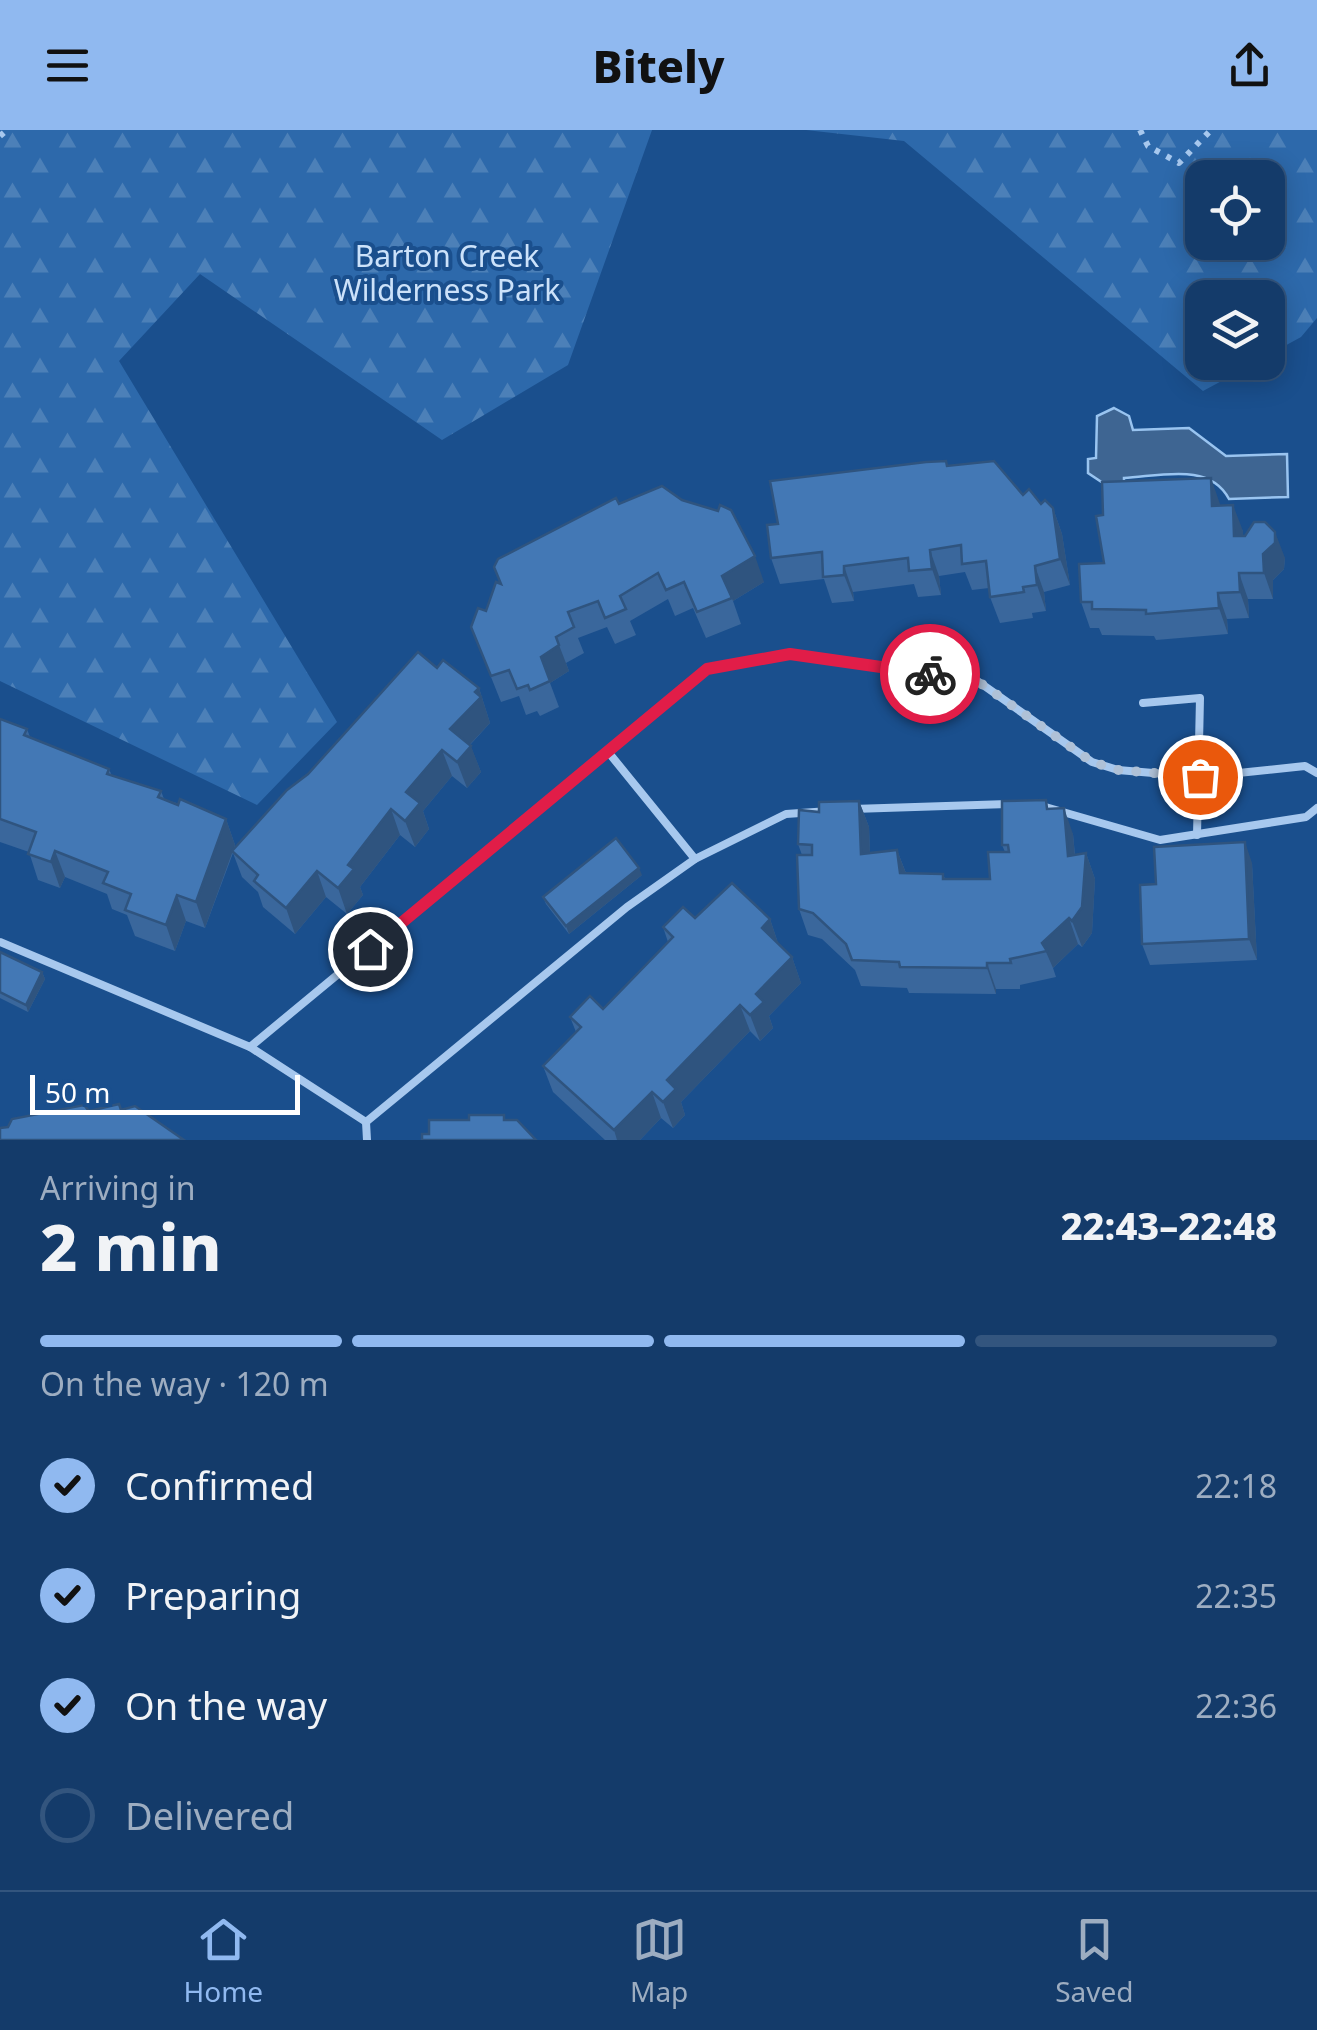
<!DOCTYPE html>
<meta charset="utf-8">
<style>
:root{--surface:#143b6a;--page:#1d4270;--text:#f1f3f6;--muted:#9dadc1;--line:#33557e;--accent:#90b9f0}
body{margin:0;font-family:"Noto Sans",sans-serif;background:var(--page);color:var(--text);height:100vh;display:flex;flex-direction:column;font-size:38px;white-space:nowrap}
*{box-sizing:border-box;margin:0}
p{font-size:32px;color:var(--muted)}
.icon{flex:none;width:55px;height:55px;fill:none;stroke:currentColor;stroke-width:2;stroke-linecap:round;stroke-linejoin:round}
.map{position:relative;height:1010px;overflow:hidden}
.panel{display:flex;flex-direction:column;background:var(--surface);flex:1}
.panel>*{flex:none}
.buttons{position:absolute;left:1185px;top:30px;display:grid;gap:20px}
.buttons a{display:grid;place-items:center;width:100px;height:100px;border-radius:20px;background:var(--surface);box-shadow:0 5px 25px #0003,0 0 0 2px var(--line);font-size:50px}
.scale{position:absolute;left:30px;bottom:25px;width:270px;box-sizing:border-box;padding-left:10px;border:5px solid #fff;border-top:0;font-size:28px;line-height:35px;white-space:nowrap;color:#fff;-webkit-text-stroke:8px #1a4f8d;paint-order:stroke}
.pin{position:absolute;display:grid;place-items:center;width:85px;height:85px;color:#fff;margin:-42px;border:5px solid #fff;border-radius:50%;box-shadow:0 2px 10px #0007}
.courier{position:absolute;display:grid;place-items:center;width:100px;height:100px;margin:-50px;border:8px solid #e11d48;border-radius:50%;background:#fff;color:#222;box-shadow:0 2px 12px #0007}
.head em{font-style:normal;font-weight:800}
.head div{display:flex;flex-direction:column-reverse}
.head{display:flex;align-items:center;justify-content:space-between;height:170px;padding:0 40px}
h1{font-size:65px;font-weight:800;line-height:75px}
.bar{display:grid;grid-template-columns:repeat(4,1fr);gap:15px 10px;align-content:center;height:120px;padding:0 40px}
.bar i{height:12px;border-radius:8px;background:var(--line)}
.bar .current{background:var(--accent)}
.bar p{grid-column:span 4}
ol{padding:0 40px;list-style:none}
li{display:flex;align-items:center;gap:30px;height:110px}
li p{margin-inline-start:auto}
li .icon{padding:10px;border-radius:50%;background:var(--accent);color:#111;stroke-width:4}
li:last-child{color:var(--muted)}
li i{width:55px;height:55px;border:5px solid var(--line);border-radius:50%}
header{display:flex;justify-content:space-between;align-items:center;height:130px;padding:0 40px;background:var(--accent);color:#111;font-size:45px;font-weight:800}
.menu{display:flex;justify-content:space-around;align-items:center;height:140px;border-top:2px solid var(--line);background:var(--surface);font-size:28px;color:var(--muted)}
.menu a{display:grid;justify-items:center;gap:5px}
.menu .current{color:var(--accent)}
.map>svg:first-child{display:block}
.forest{fill:url(#forest-firs);fill-rule:evenodd}
.water{fill:#3e6592;stroke:#99c4f0;stroke-width:2.5}
.lines{fill:none;stroke-linecap:round;stroke-linejoin:round}
.path{stroke:#a7c8ee;stroke-width:6;stroke-dasharray:5 8;stroke-linecap:butt}
.service{stroke:#a7c8ee;stroke-width:8}
.wall{fill:#3a679c}
.shaded-wall{fill:#2f547f}
.building{fill:#4378b5;stroke:#2f547f;stroke-width:2.5}
.done{stroke:#afc1d7;stroke-width:10;stroke-dasharray:0 18}
.route{stroke:#e11d48;stroke-width:12}
.labels{text-anchor:middle;dominant-baseline:central;stroke-width:8;stroke-linejoin:round;paint-order:stroke}
.park-label{font-size:30px;fill:#cce2fa;stroke:#1a4f8d}
</style>
<header><svg class="icon" aria-label="menu" viewBox="0 0 24 24"><path d="M4 6h16M4 12h16M4 18h16"/></svg>Bitely<svg class="icon" aria-label="share" viewBox="0 0 24 24"><path d="M12 15V3M7 8l5-5 5 5M5 13v7h14v-7"/></svg></header>
<div class="map">
<svg width="1317" height="1010" viewBox="0 0 1317 1010">
<defs>
<pattern id="forest-firs" width="22" height="20" patternUnits="userSpaceOnUse" patternTransform="scale(2.5)"><rect width="22" height="20" fill="#2d69ab"/><path d="M5 1l3.5 6h-7zM16 11l3.5 6h-7z" fill="#4c80b8"/></pattern>
</defs>
<rect width="100%" height="100%" fill="#1a4f8d"/>
<g class="forest">
<path d="M0,0h652l-84,235 -126,75 -242,-166 -81,87 218,361 -80,83 -257,-124z"/>
<path d="M806,0h511v188l-16,19 -33,18v-57h-66v64l53,1 -52,28 -299,-250zM1202,48h66v64h-66z"/>
</g>
<path class="water" d="M1114,278l15,8 4,14 56,-2 37,28 61,-2 1,43 -59,2c-19,-37 -68,-23 -105,-21v6l-18,1 -18,-12v-14l8,-1 1,-42z"/>
<g class="lines">
<g class="path">
<path d="M1140,0l8,16 31,17 32,-33"/>
<path d="M0,6l7,-6"/>
</g>
<g class="service">
<path d="M1143,573l57,-5 -3,137"/>
<path d="M609,623l86,106"/>
<path d="M1042,676l118,34 146,-23 11,-9"/>
<path d="M853,679l155,-5"/>
<path d="M0,812l250,105 116,75"/>
<path d="M250,917l457,-378 83,-15 186,26 116,82 26,8 82,7 105,-11 12,7"/>
<path d="M366,992l261,-215 68,-48 91,-45 43,-3"/>
<path d="M366,992l1,18"/>
</g>
</g>
<g class="wall">
<path d="M948,336l105,42 9,26 8,51 -26,7 2,19 -14,2 1,5 -33,5 -10,-26 -1,-9 -17,2 -7,-18 -26,4 2,19 -23,2 -4,-13 -61,8 1,9 -22,2 -8,-24 -44,5 -9,-26 7,-34z"/>
<path d="M619,374l145,78 -31,19 8,23 -35,14 -13,-30 -18,8 -7,-17 -38,22 6,14 -21,9 -8,-17 -29,11 6,15 -18,10 3,8 -19,12 9,24 -19,9 -3,-5 -11,4 -7,-19 -18,6 -30,-75 15,-16 14,-27z"/>
<path d="M1220,376l23,25v5l42,22 -1,11 -11,11v19h-25l1,19 -22,1 1,15 -72,6 -2,-4 -52,-1 -3,-7h-9l-9,-26 23,-39z"/>
<path d="M437,538l42,20 11,35 -20,22 11,27 -14,16 -15,-12 -29,35 6,18 -14,18 -15,-12 -40,52 3,8 -16,19 -21,-17 -31,37 -32,-27 -5,-15 -16,-15 -9,-24 -28,75 -19,-7 -11,30 -40,-15 -8,-21 -15,-6 -5,-15 -42,-17 -5,11 -22,-8 -9,-28 -29,-10v-123l27,10 3,8 79,32 3,7 49,15 3,8 62,20 9,26v3l73,-74z"/>
<path d="M859,671l10,26 1,26 27,-3 9,23 37,1 2,5h45l15,-27 -3,-7 47,-36 24,25 2,21 11,-2 9,26 -3,54 -10,14 -4,-3 -25,24 3,9 -36,8v4h-24v5l-87,-1 -2,-5 -46,-2 -6,-16 -33,-31 -14,-4 -9,-26 3,-54 -4,-11 21,-32z"/>
<path d="M1252,733l5,97 -107,5 -8,-21 14,-60z"/>
<path d="M642,745l-73,59 -23,-30 -3,-7z"/>
<path d="M695,788l75,1 8,24 14,14 9,26 -32,33 4,12 -13,13 -10,-10 -69,71 4,13 -12,13 -12,-10 -21,22h-35l-52,-48 -10,-26 33,-34 -6,-15 33,-8 65,-67 -5,-15z"/>
<path d="M0,822l42,20 3,7 -17,33 -28,-14z"/>
</g>
<g class="shaded-wall">
<path d="M1211,348l9,26 1,28 -9,-26z"/>
<path d="M1233,375l10,26 1,32 -10,-27z"/>
<path d="M1053,378l9,26 8,51 -10,-26z"/>
<path d="M1275,402l10,26 -1,11 -11,11v19l-9,-26 -1,-19z"/>
<path d="M930,420l9,26 2,19 -9,-26z"/>
<path d="M755,426l9,26 -31,19 -11,-25z"/>
<path d="M844,436l9,26 1,9 -10,-26z"/>
<path d="M1035,436l9,26 2,19 -9,-26z"/>
<path d="M1239,443l9,26 1,19 -9,-26z"/>
<path d="M1218,463l9,26 1,15 -9,-26z"/>
<path d="M559,515l10,26 -19,12 -9,-26z"/>
<path d="M479,558l11,35 -30,32 -10,-26z"/>
<path d="M471,616l10,26 -14,16 -10,-26z"/>
<path d="M442,620l10,26 -29,35 6,18 -14,18 -10,-26 1,-29z"/>
<path d="M859,671l10,26 2,53 -10,-26z"/>
<path d="M1064,678l9,26 4,48 -9,-26z"/>
<path d="M391,679l9,26 -40,52 3,8 -16,19 -9,-26 10,-23z"/>
<path d="M226,689l9,26 -30,83 -9,-26z"/>
<path d="M1245,712l7,21 5,97 -8,-21z"/>
<path d="M897,720l10,26 -7,-3z"/>
<path d="M55,721l10,26 -5,11 -9,-26z"/>
<path d="M1086,723l9,26 -3,54 -10,14 -10,-26z"/>
<path d="M639,738l3,7 -73,59 -3,-8z"/>
<path d="M317,741l9,26 -31,37 -9,-26z"/>
<path d="M177,765l9,26 -11,30 -9,-26z"/>
<path d="M1069,788l9,26 -25,24 -11,-25z"/>
<path d="M770,789l9,27 -17,-18z"/>
<path d="M792,827l9,26 -32,33 4,12 -13,13 -10,-26 6,-21z"/>
<path d="M987,833l9,26v5l-9,-26z"/>
<path d="M42,842l3,7 -17,33 -2,-7z"/>
<path d="M740,875l10,26 -69,71 4,13 -12,13 -10,-26 4,-22z"/>
<path d="M652,962l9,26 -21,22h-23l-3,-10z"/>
</g>
<g class="building">
<path d="M946,331l1,5 47,-5 29,34 6,-6 12,15 4,-4 8,8 7,51 -25,7 2,19 -14,2 1,5 -34,5 -4,-36 -24,3 -1,-19 -31,5 2,19 -23,2 -1,-13 -64,8v9l-21,2 -1,-25 -51,6 -4,-33 11,-1 -8,-43 156,-19z"/>
<path d="M1211,348l1,28 21,-1 1,31h11l9,-14h11l10,10v11l-12,11 1,19h-25l1,19 -22,1 1,15 -73,6v-4l-54,-1v-7h-11l-2,-38 25,-1 -8,-47 7,-1 -1,-33z"/>
<path d="M662,356l20,14 36,11 2,-6 11,5 24,46 -33,20 10,22 -35,14 -13,-30 -18,8 -8,-17 -38,23 6,13 -21,9 -7,-17 -30,11 6,15 -18,10 3,8 -18,12 9,24 -20,9 -2,-5 -11,4 -8,-19 -18,6 -20,-49 7,-19 8,3 10,-29 5,2 -7,-17 4,-8 118,-61 3,6z"/>
<path d="M418,522l19,16 6,-8 36,28 -4,4 6,5 -31,32 21,17 -14,16 -15,-12 -36,42 14,11 -15,18 -14,-12 -43,56 6,4 -16,19 -21,-17 -31,37 -32,-27 4,-6 -26,-24 55,-61 21,-16z"/>
<path d="M0,589l27,10 -3,6 85,34 -2,5 54,17 -3,6 20,8 2,-6 46,20 -30,83 -19,-7 -11,30 -41,-15 6,-16 -28,-11 5,-11 -53,-21 -4,11 -23,-8 8,-22 -36,-13z"/>
<path d="M1046,670l1,9 17,-1 4,48 18,-3 -4,54 -10,14 -3,-3 -27,25 5,8 -37,8 1,4h-24v5l-87,-1 -1,-5 -47,-2 -6,-16 -33,-31 -14,-4 -2,-54h15v-10l-14,-1 1,-34 20,2v-10l40,-1 2,53 36,-4 3,23 43,1v5h47l-2,-27h21l-1,-7h-6v-44z"/>
<path d="M616,708l23,30 -73,58 -23,-29z"/>
<path d="M1245,712l4,97 -107,5 -2,-59 16,-1 -2,-37z"/>
<path d="M732,753l38,36 -8,9 30,29 -36,37 8,8 -14,13 -10,-10 -73,75 9,9 -13,13 -11,-10 -38,38 -71,-64 38,-39 -11,-10 20,-21 13,13 70,-72 -10,-10 20,-20 12,11z"/>
<path d="M0,822l42,20 -16,33 -26,-13z"/>
<path d="M119,974l2,6 14,-4 49,34h-184v-12l8,-1 4,-8 72,-14 5,6z"/>
<path d="M469,985h35v5h13l19,20h-114v-6h7v-14h40z"/>
</g>
<g class="lines">
<path class="done" d="M930,544l46,6 116,82 26,8 82,7"/>
<path class="route" d="M370,819l337,-280 83,-15 140,20"/>
</g>
<g class="labels">
<g class="park-label">
<text x="447" y="125">Barton Creek<tspan x="447" dy="34">Wilderness Park</tspan></text>
</g>
</g>
</svg>
<div class="buttons">
<a><svg class="icon" aria-label="locate" viewBox="0 0 24 24"><circle cx="12" cy="12" r="6"/><path d="M12 2v4M12 18v4M2 12h4M18 12h4"/></svg></a>
<a><svg class="icon" aria-label="layers" viewBox="0 0 24 24"><path d="M12 4l9 5-9 5-9-5zM3 14l9 5 9-5"/></svg></a>
</div>
<div class="scale">50 m</div>
<div class="pin" style="left:1200px;top:647px;background:#ea580c"><svg class="icon" aria-label="bag" viewBox="0 0 24 24"><path d="M5 8h14l-1 12H6zM9 8a3 3 0 0 1 6 0"/></svg></div>
<div class="pin" style="left:370px;top:819px;background:#1f2937"><svg class="icon" aria-label="home" viewBox="0 0 24 24"><path d="M3 11l9-7 9 7M6 9v11h12V9"/></svg></div>
<div class="courier" style="left:930px;top:544px"><svg class="icon" aria-label="bike" viewBox="0 0 24 24"><circle cx="6" cy="16" r="4"/><circle cx="18" cy="16" r="4"/><path d="M6 16l4-8h5l3 8M10 8l3 8H6M13 5h3"/></svg></div>
</div>
<section class="panel">
<div class="head"><div><h1>2 min</h1><p>Arriving in</p></div><em>22:43–22:48</em></div>
<div class="bar"><i class="current"></i><i class="current"></i><i class="current"></i><i></i><p>On the way · 120 m</p></div>
<ol>
<li><svg class="icon" aria-label="check" viewBox="0 0 24 24"><path d="M5 12l5 5 9-10"/></svg>Confirmed<p>22:18</p></li>
<li><svg class="icon" aria-label="check" viewBox="0 0 24 24"><path d="M5 12l5 5 9-10"/></svg>Preparing<p>22:35</p></li>
<li><svg class="icon" aria-label="check" viewBox="0 0 24 24"><path d="M5 12l5 5 9-10"/></svg>On the way<p>22:36</p></li>
<li><i></i>Delivered</li>
</ol>
</section>
<nav class="menu">
<a class="current"><svg class="icon" aria-label="home" viewBox="0 0 24 24"><path d="M3 11l9-7 9 7M6 9v11h12V9"/></svg>Home</a>
<a><svg class="icon" aria-label="map" viewBox="0 0 24 24"><path d="M3 6l6-2 6 2 6-2v14l-6 2-6-2-6 2zM9 4v14M15 6v14"/></svg>Map</a>
<a><svg class="icon" aria-label="saved" viewBox="0 0 24 24"><path d="M7 4h10v16l-5-4-5 4z"/></svg>Saved</a>
</nav>
